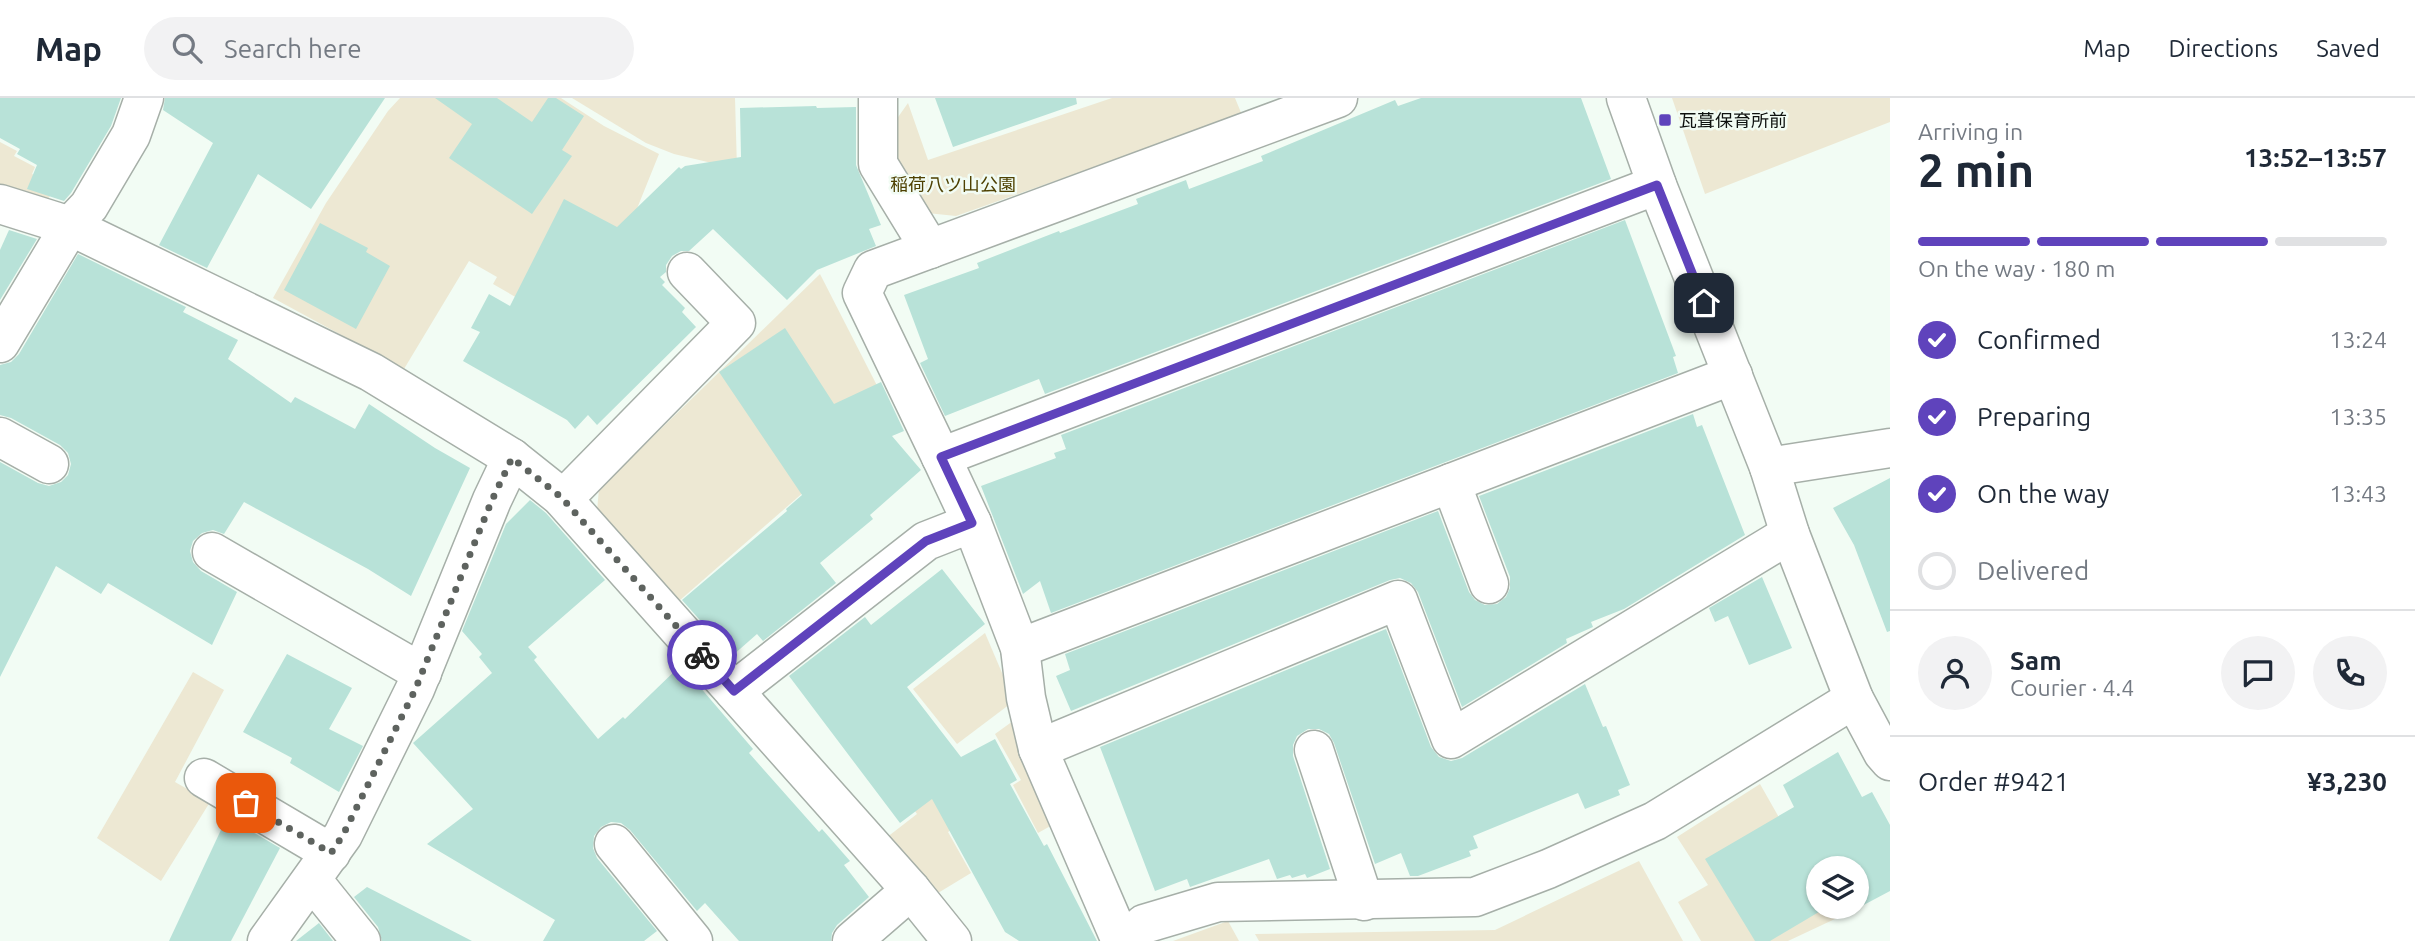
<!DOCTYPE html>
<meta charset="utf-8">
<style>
:root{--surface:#fff;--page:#f2f2f3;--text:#1f2937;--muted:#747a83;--line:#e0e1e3;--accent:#5f43bc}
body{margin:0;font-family:Ubuntu,"Noto Sans JP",sans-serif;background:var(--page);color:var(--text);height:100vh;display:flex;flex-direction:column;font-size:26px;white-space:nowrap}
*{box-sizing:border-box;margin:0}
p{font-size:23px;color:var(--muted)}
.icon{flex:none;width:38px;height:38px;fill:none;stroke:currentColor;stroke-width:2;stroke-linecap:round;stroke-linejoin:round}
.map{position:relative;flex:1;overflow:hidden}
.sheet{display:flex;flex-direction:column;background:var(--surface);width:525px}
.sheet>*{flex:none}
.buttons{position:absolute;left:1806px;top:758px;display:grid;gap:14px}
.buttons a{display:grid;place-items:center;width:63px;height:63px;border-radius:50%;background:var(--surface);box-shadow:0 2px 5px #0004;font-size:35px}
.pin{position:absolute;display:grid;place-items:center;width:60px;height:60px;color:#fff;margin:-30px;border-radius:14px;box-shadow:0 4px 10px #0006}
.courier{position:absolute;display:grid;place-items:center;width:70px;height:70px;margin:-35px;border:5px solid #5f43bc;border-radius:50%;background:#fff;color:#222;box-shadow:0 2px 9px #0007}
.summary em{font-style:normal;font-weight:600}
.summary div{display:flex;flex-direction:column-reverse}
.summary{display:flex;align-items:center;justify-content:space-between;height:119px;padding:0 28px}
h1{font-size:46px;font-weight:600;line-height:52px}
.bar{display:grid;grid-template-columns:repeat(4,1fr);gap:10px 7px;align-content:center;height:84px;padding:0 28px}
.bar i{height:9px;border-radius:5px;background:var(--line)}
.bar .current{background:var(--accent)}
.bar p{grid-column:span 4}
.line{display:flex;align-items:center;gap:18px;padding:0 28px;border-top:2px solid var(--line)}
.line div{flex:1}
.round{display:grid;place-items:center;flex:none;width:74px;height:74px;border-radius:37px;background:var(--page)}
ol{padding:0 28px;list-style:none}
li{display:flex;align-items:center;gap:21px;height:77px}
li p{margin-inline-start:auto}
li .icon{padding:7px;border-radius:50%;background:var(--accent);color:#fff;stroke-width:4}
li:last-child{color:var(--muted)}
li i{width:38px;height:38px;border:4px solid var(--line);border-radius:50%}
header{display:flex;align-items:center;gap:42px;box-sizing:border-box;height:98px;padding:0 35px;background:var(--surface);border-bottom:2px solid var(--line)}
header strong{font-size:33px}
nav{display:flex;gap:38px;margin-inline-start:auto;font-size:24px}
.search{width:490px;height:63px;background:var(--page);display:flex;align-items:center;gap:18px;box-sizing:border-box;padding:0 24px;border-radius:38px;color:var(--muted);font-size:26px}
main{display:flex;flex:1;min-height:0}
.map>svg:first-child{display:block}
.green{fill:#ede8d3}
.building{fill:#b8e2d8}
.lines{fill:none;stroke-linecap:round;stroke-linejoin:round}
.minor-casing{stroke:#a6afa8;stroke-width:41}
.minor{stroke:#fff;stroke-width:38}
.done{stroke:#5e635f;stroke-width:7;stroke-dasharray:0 12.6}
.route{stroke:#5f43bc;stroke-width:9}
.poi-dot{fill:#5f43bc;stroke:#f2fcf4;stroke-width:2.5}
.labels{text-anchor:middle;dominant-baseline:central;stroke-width:5;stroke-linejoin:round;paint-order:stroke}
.poi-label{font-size:18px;fill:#0e110f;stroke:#f2fcf4;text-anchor:start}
.park-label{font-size:18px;fill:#4e4102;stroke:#f2fcf4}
</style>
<header>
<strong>Map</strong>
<div class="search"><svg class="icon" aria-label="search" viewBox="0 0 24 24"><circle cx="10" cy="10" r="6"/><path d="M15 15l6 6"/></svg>Search here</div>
<nav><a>Map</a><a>Directions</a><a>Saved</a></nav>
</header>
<main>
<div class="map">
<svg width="1890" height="843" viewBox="0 0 1890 843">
<rect width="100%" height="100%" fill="#f2fcf4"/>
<g class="green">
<path d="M400,0h161l43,28 55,28 -23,57 -58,122 -85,-49 4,-7 -28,-16 -65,108 -131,-71 53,-95 62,-92z"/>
<path d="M572,0h163l2,71 -63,-15 -28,-11z"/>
<path d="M1112,0h123l7,17 -286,101 -29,-3 -34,-53 3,-40 12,-17 20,57z"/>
<path d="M1672,0h218v24l-185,72z"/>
<path d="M0,44l17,9 -3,5 21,11 -3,7 25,13 -10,13 -47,-15z"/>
<path d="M820,176l72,141 -213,186 -82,-90 2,-22z"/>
<path d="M985,535l29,68 -57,43 -44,-55z"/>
<path d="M193,574l31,18 -49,92 35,20 -49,79 -64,-43z"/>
<path d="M1013,623l41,103 -16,9 -25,-48 8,-5 -26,-46z"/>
<path d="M926,681l28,49 -6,4 23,41 -33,20 -52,-55 31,-24 -12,-18z"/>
<path d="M1760,686l58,102v20l12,1 7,11 -49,23h-87l-23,-39 30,-17 -31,-48z"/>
<path d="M1639,763l44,80h-424l-4,-7 240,-4z"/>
<path d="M1228,823l11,20h-66z"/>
</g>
<g class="building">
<path d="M0,0h121l-10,28 -40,67 -7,8 -37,-12 10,-24 -20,-11 3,-5 -20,-11z"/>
<path d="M165,0h220l-74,111 -53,-35 -51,94 -48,-23 54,-102 -50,-33z"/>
<path d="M435,0h62l35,24 16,-24h8l28,18 -22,34 10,6 -40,58 -83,-56 23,-34z"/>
<path d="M935,0h141l1,6 -124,43z"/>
<path d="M1421,0h160l30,81 -566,215 -6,-15 -94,37 -25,-53 8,-4 -24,-64 75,-27 -2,-5 82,-32 1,2 78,-29 -2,-5 50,-19 3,9 74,-28 -2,-5 134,-56 3,6z"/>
<path d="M816,8l1,2 39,-1v58l25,60 -12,4 7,17 -59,24 -30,30 -74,-71 -24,22h-8l-9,5 -6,9v7l-6,5 5,5 -3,3 23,23 -3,4 14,15 -99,98 -9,-10 -13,14 -8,-9 -104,-59 17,-29 -9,-4 18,-34 21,12 54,-107 53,28 62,-60 2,2 4,-3 56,-9 -1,-49z"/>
<path d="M1625,122l51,136 -3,1 5,16 -627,240 -11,-32 -17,13 -42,-108 75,-28 -2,-5 12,-4 -5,-14z"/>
<path d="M320,125l48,25 -2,4 24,14 -34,63 -72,-39z"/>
<path d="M9,132l28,9 -37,61v-50z"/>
<path d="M78,156l108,53 -3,5 55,28 -10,19 63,44 4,-6 60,32 14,-25 66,44 35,20 -59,128 -43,-27 -124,-67 -20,32 -11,-4 -11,3 -9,8 -3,10 3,11 8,9 36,21 -25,53 -104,-62 -7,11 -45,-28 -56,111v-215l38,21 11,3 12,-4 7,-7 3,-11 -3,-11 -8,-8 -49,-27 -11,-3v-50l11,-3 8,-8z"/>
<path d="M785,230l49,76 47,-22 23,49 -12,5 29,34 -51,45 3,4 -53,44 16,20 -73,58 -6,-7 -25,22 -50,-56 105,-89 -1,-2 16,-14 -83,-123z"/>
<path d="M1693,316l4,13 5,-2 43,110 -121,74 -33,13 2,5 -27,12 1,4 -105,64 -44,-115 -7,-9 -11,-5 -10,2 -319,131 -15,-35 14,-6 -5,-16 373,-143 31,81 6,8 10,5 12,-1 9,-7 4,-9v-11l-31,-81z"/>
<path d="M1890,380v153l-3,1 -33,-87 -21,-37z"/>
<path d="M530,402l16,13 59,67 -77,67 9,10 -3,3 64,79 25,-22 2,2 56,-54 72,84 -4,4 70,79 3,-3 28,32 -6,4 25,32 -32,28 -5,8 -1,8h-92l-34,-38 -8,8 -67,-81 -9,-7 -10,-1 -10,5 -7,9 -1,12 4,10 60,73 -13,10h-101l12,-21 -128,-76 46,-35 -60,-66 79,-70 -13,-16 3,-3 -20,-23 44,-107z"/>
<path d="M942,471l43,55 -78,63 54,70 34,-18 22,41 -7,4 34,62 3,-2 50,97h-78l-14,-9 -73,-133 -32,24 -111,-147 76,-59 6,8z"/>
<path d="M1762,479l30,71 -43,17 -21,-49 -13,6 -6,-14z"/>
<path d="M1386,531l45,118 8,10 12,4 11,-3 123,-74 18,43 3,-1 24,59 -12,5 2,5 -35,14 -7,-16 -105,43 5,12 -9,3 2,5 -53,20h-8l-9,-23 -26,11 -41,-121 -5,-9 -10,-5h-11l-11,7 -4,9v11l37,113 -23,9 -2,-4 -13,4 -2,-3 -13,4 -8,-20 -79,28 -3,-8 -32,12 -55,-144z"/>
<path d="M287,556l65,34 -23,41 34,17 -24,46 -49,-29 2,-5 -49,-26z"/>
<path d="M1838,654l24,45 10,-5 18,33v66l-32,17 -1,-40h-39v38h11l-59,35h-15l-50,-82 89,-52 -11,-22z"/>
<path d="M227,719l53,31 -49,93h-62z"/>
<path d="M367,789l105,54h-90l-4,-14 -24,-30z"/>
<path d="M319,825l14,18h-37z"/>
</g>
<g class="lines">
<defs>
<g id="minor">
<path d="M878,0v66l52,85"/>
<path d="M1626,0l31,87 112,282 21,67 64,165 29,54 7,8"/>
<path d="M0,106l70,22 301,146 141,86 49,39 350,393 41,51"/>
<path d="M0,245l70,-117 19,-20 42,-71 13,-37"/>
<path d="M0,339l49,27"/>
<path d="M941,359l-79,-164 11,-23 465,-172"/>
<path d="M1769,369l121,-19"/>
<path d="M1451,385l38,101"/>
<path d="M561,399l10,-6 165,-168 -49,-51"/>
<path d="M212,454l210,121"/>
<path d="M1020,550l713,-273"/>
<path d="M734,593l192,-150 46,-18"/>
<path d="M1038,651l360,-149 53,139 339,-205"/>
<path d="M1314,652l50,151"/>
<path d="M204,680l127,75"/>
<path d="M614,746l79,97"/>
<path d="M312,782l49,61"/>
<path d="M267,843l76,-106 72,-146 77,-189 20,-42"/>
<path d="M852,843l59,-51"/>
<path d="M1121,843l-83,-192 -12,-51 -6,-50 -48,-125 -31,-66 716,-272"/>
<path d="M1125,843l19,-17 74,-22 257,-5 73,-28 107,-48 199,-122"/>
</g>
</defs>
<use href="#minor" class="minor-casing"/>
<use href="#minor" class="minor"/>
</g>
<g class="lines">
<path class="done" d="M246,705l85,50 12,-18 72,-145 77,-190 20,-42 49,39 141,158"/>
<path class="route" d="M702,557l32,36 192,-150 46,-18 -31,-66 716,-272 47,118"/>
</g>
<rect class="poi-dot" x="1658" y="15" width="14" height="14" rx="3.5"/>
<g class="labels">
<g class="poi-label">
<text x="1679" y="22">瓦葺保育所前</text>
</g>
<g class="park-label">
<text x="953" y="86">稲荷八ツ山公園</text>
</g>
</g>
</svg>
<div class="buttons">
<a><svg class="icon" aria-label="layers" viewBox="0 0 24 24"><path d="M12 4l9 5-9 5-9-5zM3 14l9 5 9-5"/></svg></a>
</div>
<div class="pin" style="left:246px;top:705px;background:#ea580c"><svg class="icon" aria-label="bag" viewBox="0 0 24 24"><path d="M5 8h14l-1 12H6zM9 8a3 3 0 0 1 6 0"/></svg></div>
<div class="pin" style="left:1704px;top:205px;background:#1f2937"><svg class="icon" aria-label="home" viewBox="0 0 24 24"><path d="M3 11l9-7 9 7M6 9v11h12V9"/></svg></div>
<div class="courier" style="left:702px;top:557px"><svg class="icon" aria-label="bike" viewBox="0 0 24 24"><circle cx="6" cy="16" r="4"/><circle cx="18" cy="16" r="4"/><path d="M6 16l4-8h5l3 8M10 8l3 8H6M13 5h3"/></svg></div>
</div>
<section class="sheet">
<div class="summary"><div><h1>2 min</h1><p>Arriving in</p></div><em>13:52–13:57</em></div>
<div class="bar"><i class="current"></i><i class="current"></i><i class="current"></i><i></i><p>On the way · 180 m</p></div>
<ol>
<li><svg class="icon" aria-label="check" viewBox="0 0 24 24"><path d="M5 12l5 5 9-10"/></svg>Confirmed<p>13:24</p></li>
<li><svg class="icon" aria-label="check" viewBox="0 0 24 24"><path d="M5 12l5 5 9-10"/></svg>Preparing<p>13:35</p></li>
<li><svg class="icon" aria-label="check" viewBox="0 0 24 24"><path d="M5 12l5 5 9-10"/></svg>On the way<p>13:43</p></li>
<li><i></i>Delivered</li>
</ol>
<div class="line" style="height:126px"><a class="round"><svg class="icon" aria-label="person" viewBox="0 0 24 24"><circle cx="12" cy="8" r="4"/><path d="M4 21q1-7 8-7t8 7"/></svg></a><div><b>Sam</b><p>Courier · 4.4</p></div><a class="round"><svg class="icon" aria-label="chat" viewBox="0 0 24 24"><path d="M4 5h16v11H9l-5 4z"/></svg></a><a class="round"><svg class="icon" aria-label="phone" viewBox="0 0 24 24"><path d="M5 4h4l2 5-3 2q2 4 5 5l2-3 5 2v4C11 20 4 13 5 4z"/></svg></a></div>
<div class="line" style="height:91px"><div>Order #9421</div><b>¥3,230</b></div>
</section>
</main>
